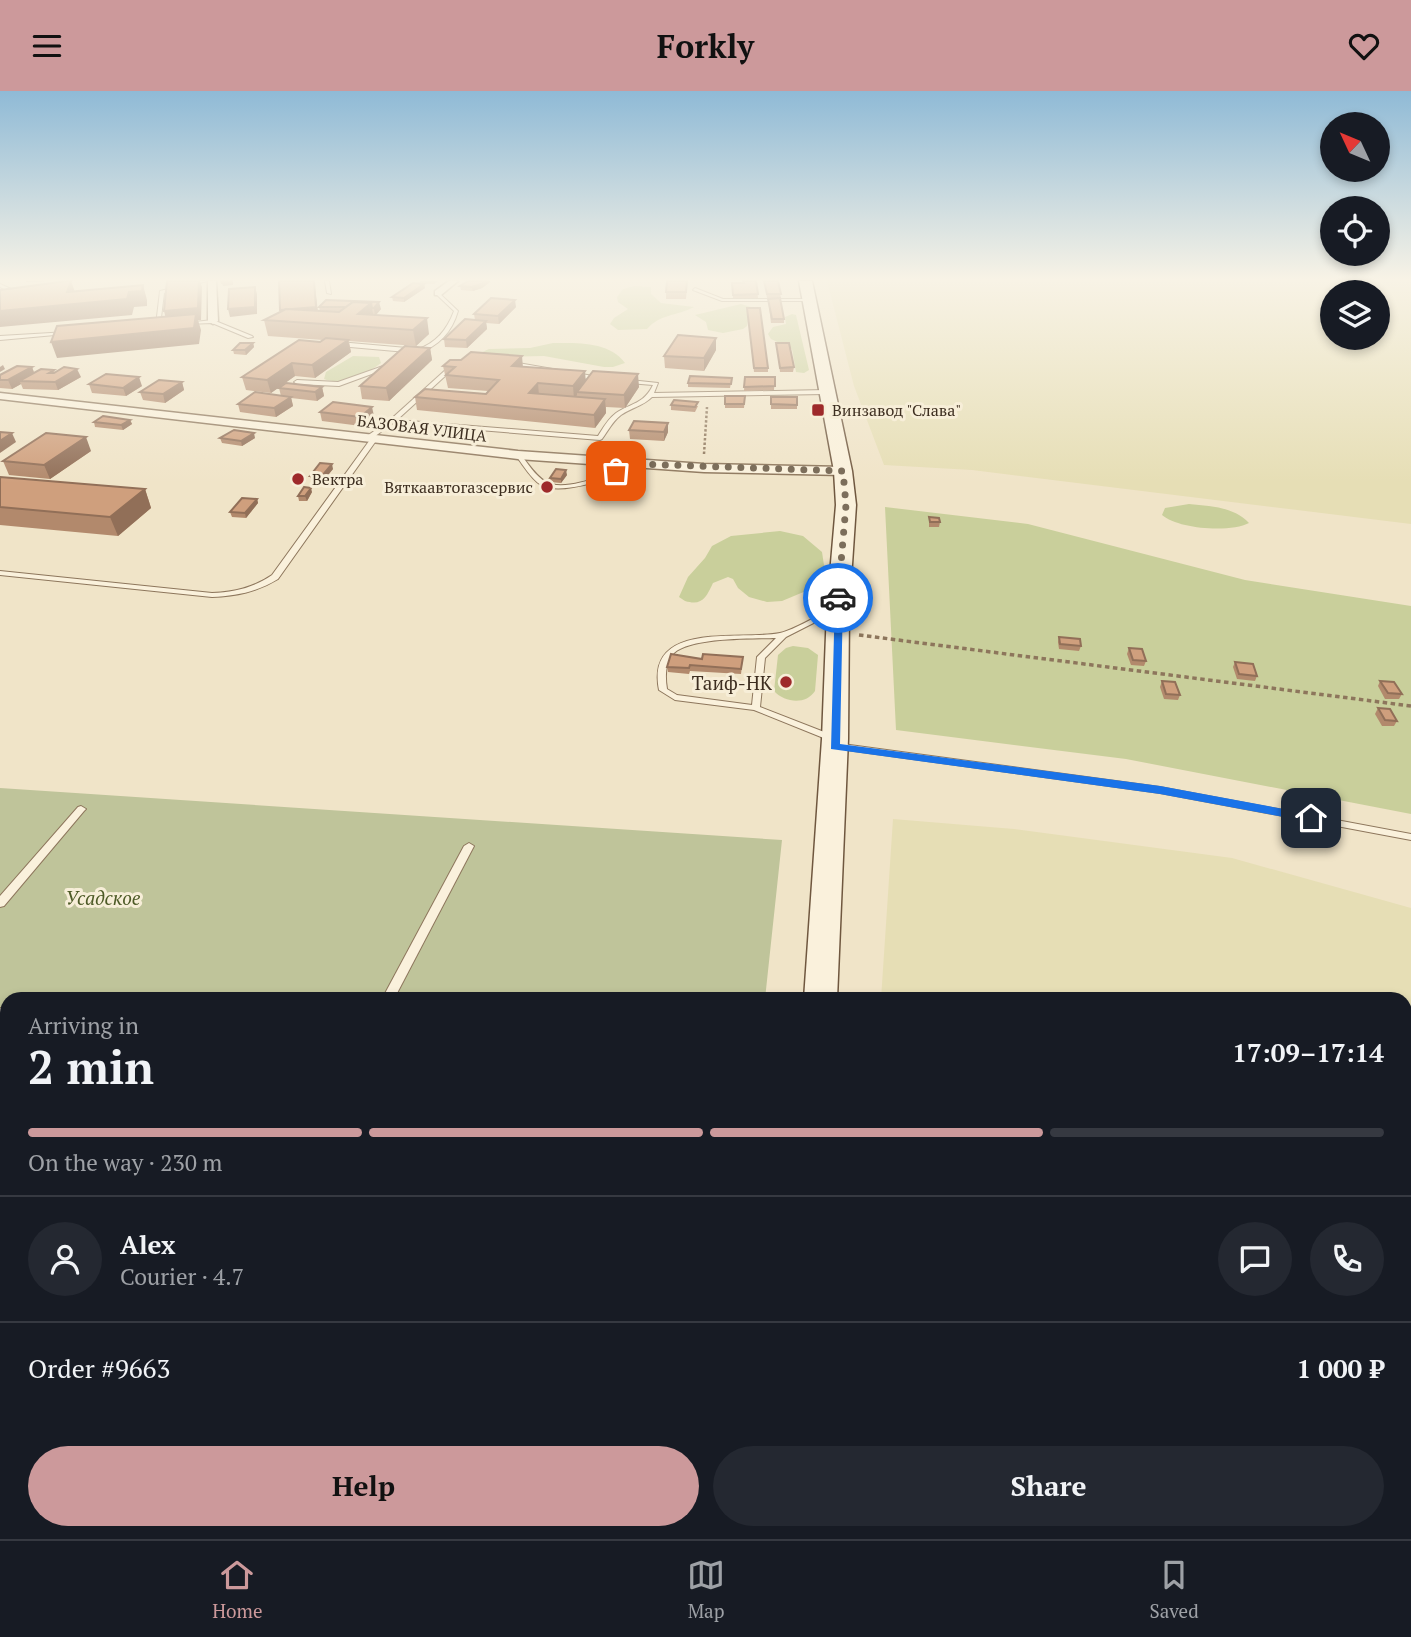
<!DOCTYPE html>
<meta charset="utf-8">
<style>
:root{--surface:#171b24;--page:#242831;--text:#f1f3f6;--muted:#9ea1a6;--line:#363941;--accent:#cc999b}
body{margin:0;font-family:"PT Serif",serif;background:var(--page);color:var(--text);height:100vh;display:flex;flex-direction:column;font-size:26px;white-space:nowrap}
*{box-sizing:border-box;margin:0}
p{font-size:23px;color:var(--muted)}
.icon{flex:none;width:38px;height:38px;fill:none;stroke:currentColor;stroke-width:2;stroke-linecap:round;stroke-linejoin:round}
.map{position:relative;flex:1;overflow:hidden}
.side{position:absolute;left:0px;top:901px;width:1412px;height:548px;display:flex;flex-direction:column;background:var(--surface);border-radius:21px 21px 0 0;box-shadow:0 4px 10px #0003}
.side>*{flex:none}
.needle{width:46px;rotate:314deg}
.tools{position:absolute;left:1320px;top:21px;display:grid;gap:14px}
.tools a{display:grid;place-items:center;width:70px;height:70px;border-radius:50%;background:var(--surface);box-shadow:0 4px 10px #0003;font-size:35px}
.pin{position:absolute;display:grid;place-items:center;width:60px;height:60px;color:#fff;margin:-30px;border-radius:14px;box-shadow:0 4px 10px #0006}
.courier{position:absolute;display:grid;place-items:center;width:70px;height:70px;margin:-35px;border:5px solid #1a73e8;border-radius:50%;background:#fff;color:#222;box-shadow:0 2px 9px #0007}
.overview em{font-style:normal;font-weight:700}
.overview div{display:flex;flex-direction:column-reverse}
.overview{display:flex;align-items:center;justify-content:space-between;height:119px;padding:0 28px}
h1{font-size:46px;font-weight:700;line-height:52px}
.bar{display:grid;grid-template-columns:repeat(4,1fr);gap:10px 7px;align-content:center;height:84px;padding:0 28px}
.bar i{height:9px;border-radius:5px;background:var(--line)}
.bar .selected{background:var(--accent)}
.bar p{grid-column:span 4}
.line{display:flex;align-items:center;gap:18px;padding:0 28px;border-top:2px solid var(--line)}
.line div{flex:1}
.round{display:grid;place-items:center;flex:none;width:74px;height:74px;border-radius:37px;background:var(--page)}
.primary-button{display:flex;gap:14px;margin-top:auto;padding:14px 28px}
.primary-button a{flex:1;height:80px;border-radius:42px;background:var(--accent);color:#111;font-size:28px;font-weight:700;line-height:80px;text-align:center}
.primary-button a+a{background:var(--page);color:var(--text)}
header{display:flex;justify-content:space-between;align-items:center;height:91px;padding:0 28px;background:var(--accent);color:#111;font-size:32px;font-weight:700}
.menu{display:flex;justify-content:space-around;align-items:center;height:98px;border-top:2px solid var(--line);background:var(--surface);font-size:19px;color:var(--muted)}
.menu a{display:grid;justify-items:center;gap:4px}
.menu .selected{color:var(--accent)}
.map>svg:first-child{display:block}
.farmland{fill:#e6deb5;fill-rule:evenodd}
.green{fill:#c9cf9b}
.cemetery{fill:#bfc49a}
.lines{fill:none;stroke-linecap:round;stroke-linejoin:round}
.lane-casing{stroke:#8d765c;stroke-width:2}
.street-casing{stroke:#8d765c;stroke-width:3}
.secondary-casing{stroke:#6f573f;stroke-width:3}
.path-far1{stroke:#8d765c;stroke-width:2.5;stroke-dasharray:2.5 2;stroke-linecap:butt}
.path{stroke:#8d765c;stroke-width:3.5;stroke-dasharray:4.5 3.5;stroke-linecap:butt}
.lane{fill:#faf1dc;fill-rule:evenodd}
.street{fill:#faf1dc;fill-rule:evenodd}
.secondary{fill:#faf1dc;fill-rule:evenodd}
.wall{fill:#b2896c}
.shaded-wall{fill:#916f58}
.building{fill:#cf9f7d;stroke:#916f58;stroke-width:2}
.route{fill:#1a73e8}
.done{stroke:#7c6e5b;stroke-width:7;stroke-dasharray:0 12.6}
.poi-dot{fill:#9e2a2b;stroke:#f7eed8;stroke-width:2.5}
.labels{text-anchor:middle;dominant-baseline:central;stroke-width:6;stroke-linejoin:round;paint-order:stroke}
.far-poi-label{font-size:16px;fill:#3d2e20;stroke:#f7eed8;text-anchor:start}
.far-street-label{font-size:16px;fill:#3d2e20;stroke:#f7eed8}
.poi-label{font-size:19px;fill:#3d2e20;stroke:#f7eed8;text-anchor:end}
.park-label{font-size:19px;font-style:italic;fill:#4d5a26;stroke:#f7eed8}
</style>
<header><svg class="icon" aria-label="menu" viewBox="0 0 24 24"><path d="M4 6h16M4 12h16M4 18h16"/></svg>Forkly<svg class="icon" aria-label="heart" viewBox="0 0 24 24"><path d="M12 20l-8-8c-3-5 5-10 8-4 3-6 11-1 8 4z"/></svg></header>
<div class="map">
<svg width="1411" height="1448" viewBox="0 0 1411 1448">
<rect width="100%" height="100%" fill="#f0e4c8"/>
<g class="farmland">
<path d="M827,190h584v243l-439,-54 -88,-5 -30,-79zM1332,201h45v46h-45z"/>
<path d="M893,728l121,10 218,29 179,50v631h-507l-1,-6h502v-534h-524z"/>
</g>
<g class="green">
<path d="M634,195l17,1v7l10,9 33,4c-17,9 -34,7 -47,22l-29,1 -8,-6 4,-6 14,-9 -10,-7 -1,-5 6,-8z"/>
<path d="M741,213l10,3 -4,19 -4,3 -20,4 -15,-3 -2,-8 -11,-7z"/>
<path d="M792,223l4,1 13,55 -5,3 -8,-1 -4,-23 -21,-10 -3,-5 5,-7 13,-3 -1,-7z"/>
<path d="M553,252c24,0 56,-2 72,20l-12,4h-9l-60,-11 -43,1 -23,-3 11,-5 41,-1z"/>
<path d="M353,265l26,1 2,6c-14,11 -39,23 -57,16l2,-7z"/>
<path d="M1189,413c22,2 45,3 60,19 -19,10 -71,6 -87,-8l3,-7z"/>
<path d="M885,416l143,17 217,56 166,26v208l-285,-55 -230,-29z"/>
<path d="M780,440l23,5 19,16 3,20 -7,14 -36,15 -15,1 -18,-5 -11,-9 -5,-9 -5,-2 -15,6c-7,15 -11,23 -28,18l-6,-4 9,-20 17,-19 7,-12 19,-10z"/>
<path d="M793,555l15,2 10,7 -3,36c-9,14 -30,12 -41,0l4,-36 8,-7z"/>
</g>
<path class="cemetery" d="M0,697l782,52 -17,159h-758v534h703v6h-710z"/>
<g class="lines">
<defs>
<g id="lane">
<path d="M201,190h6l-43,12 -4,33 -8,1v-2h4l4,-34z"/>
<path d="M325,190h4l2,13 -4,-1z"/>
<path d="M0,193l11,5 -4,9 -4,-1 3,-7 -6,-3z"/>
<path d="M695,197l28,11h87l2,1 -2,1h-88l-29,-11z"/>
<path d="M438,201l20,19c-6,21 -19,35 -40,42l-79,-7 -3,-2 3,-2 79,7c18,-6 29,-19 36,-38l-18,-17z"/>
<path d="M213,229l39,16 1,1 -5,1 -36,-15 -25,1 -2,-1z"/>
<path d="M68,241l-2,2 -66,6v-4z"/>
<path d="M484,266l109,19 65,7 -4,10 173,-3 3,2 -3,2 -175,3c-9,9 -21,11 -31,18 -9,7 -13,16 -19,24l-2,1 -207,-17 -19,14 4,1 -100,141c-21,13 -42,17 -66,18l-212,-22v-4l212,22c22,-1 41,-5 60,-18l100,-138 -5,1v-2l23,-16 61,-55 15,-6zM484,270l109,19 60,5c-9,19 -22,18 -37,28 -8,6 -13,15 -18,23l-201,-16 58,-53 12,-5z"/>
<path d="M386,274l3,2 -1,1 -49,18 -42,-2 -3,-2 3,-2 41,2z"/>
<path d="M516,363h4c8,9 15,22 26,28 21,12 69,-12 90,-19l5,1c-19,11 -79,33 -100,21 -10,-6 -17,-19 -25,-29z"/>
<path d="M834,516h3l4,2 -55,28 -21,21 -5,49 77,30 1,2 -1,2h-6l-77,-31 -79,-10 -16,-10c-14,-70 81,-49 121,-57 14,-3 41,-19 54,-26zM776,547l-19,19 -5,48 -75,-10 -10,-6c-2,-12 -2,-27 7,-36 18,-16 78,-14 102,-15z"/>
<path d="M835,652l325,44 251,47v6l-251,-47 -328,-45 -1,-2 1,-2z"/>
<path d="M81,715l5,3 -2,2 -80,95 -4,1v-11l78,-89z"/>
<path d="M469,752l5,3 -80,153h-12l82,-153z"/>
<path d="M0,917l7,2v10l-7,-2z"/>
<path d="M7,1257v19l-7,4v-19z"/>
</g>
<g id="street">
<path d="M208,190h8l2,40 -5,3 -5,-3z"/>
<path d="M449,190h9l-17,14h-6v-4z"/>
<path d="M0,302l518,58 186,13 139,3 6,4 -6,4 -139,-3 -186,-13 -518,-60z"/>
</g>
<g id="secondary">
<path d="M799,190h13l40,190 4,34 -7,104 -1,130 -11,260h-33l18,-260 5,-130 9,-104 -2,-34z"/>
<rect x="781" y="1442" width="48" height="6"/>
</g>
</defs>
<use href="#lane" class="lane-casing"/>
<use href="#street" class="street-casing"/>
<use href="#secondary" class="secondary-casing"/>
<path class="path-far1" d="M704,363l3,-47"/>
<path class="path" d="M859,544l552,71"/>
<use href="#lane" class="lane"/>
<use href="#street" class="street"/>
<use href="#secondary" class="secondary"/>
</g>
<g class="wall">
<path d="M279,190h35l4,30h2l-1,-4 7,-7 55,9 -5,6 53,19 -13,12 -67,-5 2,11 -36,26 -20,-2 -24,17 -25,-3 -4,-13 81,-37 -55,-4 -4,-16 17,-8z"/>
<path d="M420,190h18l-4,3 -14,-1z"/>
<path d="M743,190h13l2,17h-25l-1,-15h11z"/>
<path d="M764,190h14l3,17h-14z"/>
<path d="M490,191l-8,6 -9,3 -12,-1 -1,-4z"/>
<path d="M424,193l1,4 -21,14 -11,-1 -1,-4z"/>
<path d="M687,197l-1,11h-20v-7z"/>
<path d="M768,208l16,20v4h-13z"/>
<path d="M516,216l-17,17 -13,-1 1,6 -20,19 -22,-1 -1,-8 31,-19 -1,-6z"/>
<path d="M747,217l21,60v4h-14z"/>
<path d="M253,252l1,4 -8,8 -12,-1 -1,-4z"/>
<path d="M776,252l18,24 -1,5h-13z"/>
<path d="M430,257l2,12 -43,41 -27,-2 -2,-13z"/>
<path d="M716,259l-12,21 -39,-3 -1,-12z"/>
<path d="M443,275l80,1 62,4v9l54,7 -14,21 -19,-1v6l-11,15 -178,-18 -2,-13 71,-3 2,-3 -40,-3z"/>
<path d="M32,276l2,6 20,-3 1,3 26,4 -23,13 -35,-1 -2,-5 -9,5 -12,-1v-13z"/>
<path d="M745,286h30l-1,13 -30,1z"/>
<path d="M732,287l-2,10 -42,-1v-4z"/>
<path d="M182,291l2,8 -19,13 -22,-3 -3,-8z"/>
<path d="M89,293l53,2 -16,10 -34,-3z"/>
<path d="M322,296l2,9 -7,5 -26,-3 2,8 -17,11 -36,-5 -2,-8 43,-8 -2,-8z"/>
<path d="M725,305h20l-1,12h-19z"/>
<rect x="771" y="306" width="26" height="12"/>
<path d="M671,314l27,1 -3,6 -24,-2z"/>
<path d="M320,321l54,4 -13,10 -39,-5z"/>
<path d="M130,329l2,4 -9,6 -28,-3 -1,-5z"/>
<path d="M668,332v9l-4,9 -34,-2 -1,-9z"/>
<path d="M220,347h35l-13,8 -20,-3z"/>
<path d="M91,360l-41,28 -41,-4 -6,-14z"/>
<path d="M333,378l-10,12h-11l-2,-5z"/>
<path d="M567,384l-6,8 -11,-1v-4z"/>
<path d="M0,386l145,12 6,19 -33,28 -118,-11z"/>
<path d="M312,401l-5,9h-8l-1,-5z"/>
<path d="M257,408l1,4 -12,15 -14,-1 -2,-5z"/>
<path d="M929,426l11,5 -1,5h-10z"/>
<path d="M1059,546l22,9 -2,5 -20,-2 -1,-7z"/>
<path d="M1129,557l17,13 -2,5 -13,-1 -4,-11z"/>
<path d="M743,566l-2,17 -51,-3 -1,3 -21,-2 -1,-5 35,-8z"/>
<path d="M1235,571l22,14 -2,5 -18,-2 -4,-12z"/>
<path d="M1162,590l18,14 -2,5 -14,-1 -4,-12z"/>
<path d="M1380,590l22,13 -3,5h-14l-7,-13z"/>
<path d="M1378,617l19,13 -3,5h-12l-7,-12z"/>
</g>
<g class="shaded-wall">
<path d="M26,190h23l-23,1z"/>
<path d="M71,190l5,14 53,-3 14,-7 4,15v6l-13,1 -2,8 -132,12v-16l67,-19z"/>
<path d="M199,190h1l2,6 -1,33h-3l3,10 -2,14 -142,14 -6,-16 116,-19 -3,-12z"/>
<path d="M233,190v4l-10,1 -1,-3z"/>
<path d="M314,190l4,33 -36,4 -2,-8z"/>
<path d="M486,190h4v1l-8,6 -9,3 -1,-4z"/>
<path d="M424,193l1,4 -21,14v-4z"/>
<path d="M255,196l2,7v20l-27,3 -2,-8z"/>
<path d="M515,209l1,7 -17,17 -1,-8z"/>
<path d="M379,211l2,7 -6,7 -1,-8z"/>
<path d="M371,212l3,16 -16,-5z"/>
<path d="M427,227l2,16 -13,12 -3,-16z"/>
<path d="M486,230l1,8 -20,19 -1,-8z"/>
<path d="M716,247v12l-12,21v-13z"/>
<path d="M348,249l3,12 -36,26 -3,-13z"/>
<path d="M253,252l1,4 -8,8 -1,-5z"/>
<path d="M430,257l2,12 -43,41 -3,-13z"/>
<path d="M522,265l1,12 -11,-2z"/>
<path d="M292,272l3,13 -24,17 -4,-13z"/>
<path d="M3,274l2,4 -5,3v-5z"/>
<path d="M32,276l3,8 -16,6 2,3 -9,5 -4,-9z"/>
<path d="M77,278l4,8 -23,13 -3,-8z"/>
<path d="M585,280l1,13 -9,8v3l-3,4 -1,-13z"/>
<path d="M638,283l1,13 -14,21 -1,-13z"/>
<path d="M139,286l3,9 -16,10 -3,-8z"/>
<path d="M182,291l2,8 -19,13 -2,-9z"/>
<path d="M538,292l1,13 -10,-3z"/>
<path d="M322,296l2,9 -7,5 -2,-9z"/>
<path d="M291,306l2,9 -17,11 -2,-9z"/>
<path d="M605,308l1,14 -11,15 -1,-13z"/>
<path d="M372,316l2,9 -13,10 -1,-9z"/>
<path d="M130,329l2,4 -9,6 -2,-5z"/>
<path d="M668,332v9l-4,9v-9z"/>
<path d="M12,342l4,9 -16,11v-12z"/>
<path d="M254,342l1,5 -13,8 -1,-5z"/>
<path d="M86,346l5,14 -41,28 -6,-14z"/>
<path d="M332,373l1,5 -10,12 -1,-5z"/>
<path d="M566,379l1,5 -6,8v-4z"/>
<path d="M311,397l1,4 -5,9 -2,-5z"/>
<path d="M145,398l6,19 -33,28 -8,-19z"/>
<path d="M257,408l1,4 -12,15 -1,-5z"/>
</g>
<g class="building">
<path d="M67,190h4l-4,11 76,-7 -1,6 -13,1 -2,7 -127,12v-21z"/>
<path d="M167,190h32l-1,27 -34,3z"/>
<path d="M221,190h11v1l-10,1z"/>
<path d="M279,190h35l2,26 -36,3z"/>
<path d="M468,190h18l-5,3 -9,3 -12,-1z"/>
<path d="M667,190h20l-1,11h-20z"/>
<path d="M743,190h13l2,13 -25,1 -1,-12h12z"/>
<path d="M764,190h14l3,13h-14z"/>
<path d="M413,192l11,1 -20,14 -12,-1z"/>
<path d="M255,196v20l-27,2 1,-20z"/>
<path d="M491,207l24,2 -17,16 -24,-2z"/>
<path d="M780,207l4,21h-12l-4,-20z"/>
<path d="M326,209l53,2 -5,6h-2l-1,-5 -18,-1 -7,5h-27z"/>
<path d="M353,211l18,1 -13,11 69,4 -14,12 -149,-10 22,-11 53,3z"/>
<path d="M747,217h13l8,60h-14z"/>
<path d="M196,223l-2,14 -143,14 6,-16z"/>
<path d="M465,228l21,2 -20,19 -22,-1z"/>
<path d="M678,244l38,3 -12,20 -40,-2z"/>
<path d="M326,247l22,2 -36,25 -20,-2 -25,17 -25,-3 57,-37 21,2z"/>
<path d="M240,252h13l-8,7h-12z"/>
<path d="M776,252h13l5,24 -14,1z"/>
<path d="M405,255l25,2 -44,40 -26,-2z"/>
<path d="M471,261l51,4 -10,10 73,5 -12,15 -35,-3 -9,10 76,6 -11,16 -179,-18 10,-8 61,5 13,-14 -53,-5 9,-8 -12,-1 7,-6h11z"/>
<path d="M17,275l15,1 -24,13h-8v-5z"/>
<path d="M64,276l13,2 -22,13 -36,-1 22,-12 13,1 -5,3h5z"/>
<path d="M593,280l45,3 -14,21 -47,-3z"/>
<path d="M106,283l33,3 -16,11 -34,-4z"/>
<path d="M690,285l42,2 -1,6 -43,-1z"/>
<path d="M745,286h30v9l-31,1z"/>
<path d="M159,289l23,2 -19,12 -23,-2z"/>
<path d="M286,292l36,4 -7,5 -36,-4z"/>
<path d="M255,301l36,5 -17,11 -36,-4z"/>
<path d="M725,305h20l-1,8h-19z"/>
<path d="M771,306h26v8l-26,-1z"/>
<path d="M674,309l24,2 -3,5 -24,-2z"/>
<path d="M333,311l39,5 -12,10 -40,-5z"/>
<path d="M103,325l27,4 -9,5 -27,-3z"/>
<path d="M634,330l34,2 -4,9 -35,-2z"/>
<path d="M234,339l20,3 -13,8 -21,-3z"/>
<path d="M0,341l12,1 -12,8z"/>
<path d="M46,342l40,4 -42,28 -41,-4z"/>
<path d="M320,372l12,1 -10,12h-12z"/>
<path d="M556,378l10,1 -5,9 -11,-1z"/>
<path d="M0,386l145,12 -35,28 -110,-10z"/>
<path d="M304,396l7,1 -6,8h-7z"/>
<path d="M242,407l15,1 -12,14 -15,-1z"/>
<path d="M929,426l10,1 1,4h-10z"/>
<path d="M1059,546l21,2 1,7 -21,-2z"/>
<path d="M1129,557l13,1 4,12 -13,-1z"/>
<path d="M671,563l31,5 1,-5 40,3 -2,12 -51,-4 -1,3 -22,-1z"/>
<path d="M1235,571l18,2 4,12 -18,-2z"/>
<path d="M1162,590l13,1 5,13 -14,-1z"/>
<path d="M1380,590l14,1 8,12 -14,-1z"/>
<path d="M1378,617l12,1 7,12 -12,-1z"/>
</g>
<linearGradient id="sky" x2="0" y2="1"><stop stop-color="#8fbad6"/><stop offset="0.48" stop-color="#f8f3e6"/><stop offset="1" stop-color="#f8f3e6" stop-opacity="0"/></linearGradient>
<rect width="1411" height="392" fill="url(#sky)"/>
<path class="route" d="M835,505l8,2 -3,146 320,42 151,28 5,4 -5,4 -151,-28 -329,-45z"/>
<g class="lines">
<path class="done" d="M616,380l22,-7 205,7 3,34 -8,93"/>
</g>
<g class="poi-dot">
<rect x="811" y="312" width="14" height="14" rx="3.5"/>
<circle cx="298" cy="388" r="7"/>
<circle cx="547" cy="396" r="7"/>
<circle cx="786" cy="591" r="7"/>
</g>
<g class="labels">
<g class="far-poi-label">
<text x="832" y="319">Винзавод "Слава"</text>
<text x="312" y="388">Вектра</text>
<text x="533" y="396" text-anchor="end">Вяткаавтогазсервис</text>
</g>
<g class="far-street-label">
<text transform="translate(422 337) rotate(7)">БАЗОВАЯ УЛИЦА</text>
</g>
<g class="poi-label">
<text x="772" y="591">Таиф-НК</text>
</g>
<g class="park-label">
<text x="103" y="806">Усадское</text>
</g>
</g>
</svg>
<div class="tools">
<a><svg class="needle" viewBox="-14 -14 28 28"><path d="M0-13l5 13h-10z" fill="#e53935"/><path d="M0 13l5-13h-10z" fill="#9ea1a6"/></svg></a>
<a><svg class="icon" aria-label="locate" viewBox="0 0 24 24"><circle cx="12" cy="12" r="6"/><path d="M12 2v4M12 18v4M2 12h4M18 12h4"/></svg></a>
<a><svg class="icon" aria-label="layers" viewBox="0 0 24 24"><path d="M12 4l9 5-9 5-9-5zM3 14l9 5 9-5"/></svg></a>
</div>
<div class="pin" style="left:616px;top:380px;background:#ea580c"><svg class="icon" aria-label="bag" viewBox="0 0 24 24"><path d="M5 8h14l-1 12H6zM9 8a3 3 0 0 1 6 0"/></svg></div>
<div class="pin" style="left:1311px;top:727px;background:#1f2937"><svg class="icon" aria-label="home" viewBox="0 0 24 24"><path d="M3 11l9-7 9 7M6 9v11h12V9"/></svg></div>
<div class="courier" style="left:838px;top:507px"><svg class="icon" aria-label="car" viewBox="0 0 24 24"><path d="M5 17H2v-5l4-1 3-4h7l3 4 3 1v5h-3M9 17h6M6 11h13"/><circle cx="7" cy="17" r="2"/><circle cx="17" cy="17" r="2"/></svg></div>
<section class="side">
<div class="overview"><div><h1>2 min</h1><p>Arriving in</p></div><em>17:09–17:14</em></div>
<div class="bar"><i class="selected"></i><i class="selected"></i><i class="selected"></i><i></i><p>On the way · 230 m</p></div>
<div class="line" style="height:126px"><a class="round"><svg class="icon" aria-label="person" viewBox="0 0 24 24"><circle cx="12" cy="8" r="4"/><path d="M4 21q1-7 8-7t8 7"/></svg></a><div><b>Alex</b><p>Courier · 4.7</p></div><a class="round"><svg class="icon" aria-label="chat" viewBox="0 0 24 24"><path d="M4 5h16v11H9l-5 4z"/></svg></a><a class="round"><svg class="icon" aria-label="phone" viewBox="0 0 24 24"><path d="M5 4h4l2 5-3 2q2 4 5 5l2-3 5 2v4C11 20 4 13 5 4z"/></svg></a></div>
<div class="line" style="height:91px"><div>Order #9663</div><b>1 000 ₽</b></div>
<div class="primary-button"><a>Help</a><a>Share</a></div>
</section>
</div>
<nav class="menu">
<a class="selected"><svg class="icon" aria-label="home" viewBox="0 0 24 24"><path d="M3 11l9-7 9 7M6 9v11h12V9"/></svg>Home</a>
<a><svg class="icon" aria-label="map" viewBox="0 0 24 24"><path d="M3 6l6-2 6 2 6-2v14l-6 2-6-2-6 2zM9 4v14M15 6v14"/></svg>Map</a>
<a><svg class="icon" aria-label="saved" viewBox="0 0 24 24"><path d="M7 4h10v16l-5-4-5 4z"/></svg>Saved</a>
</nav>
